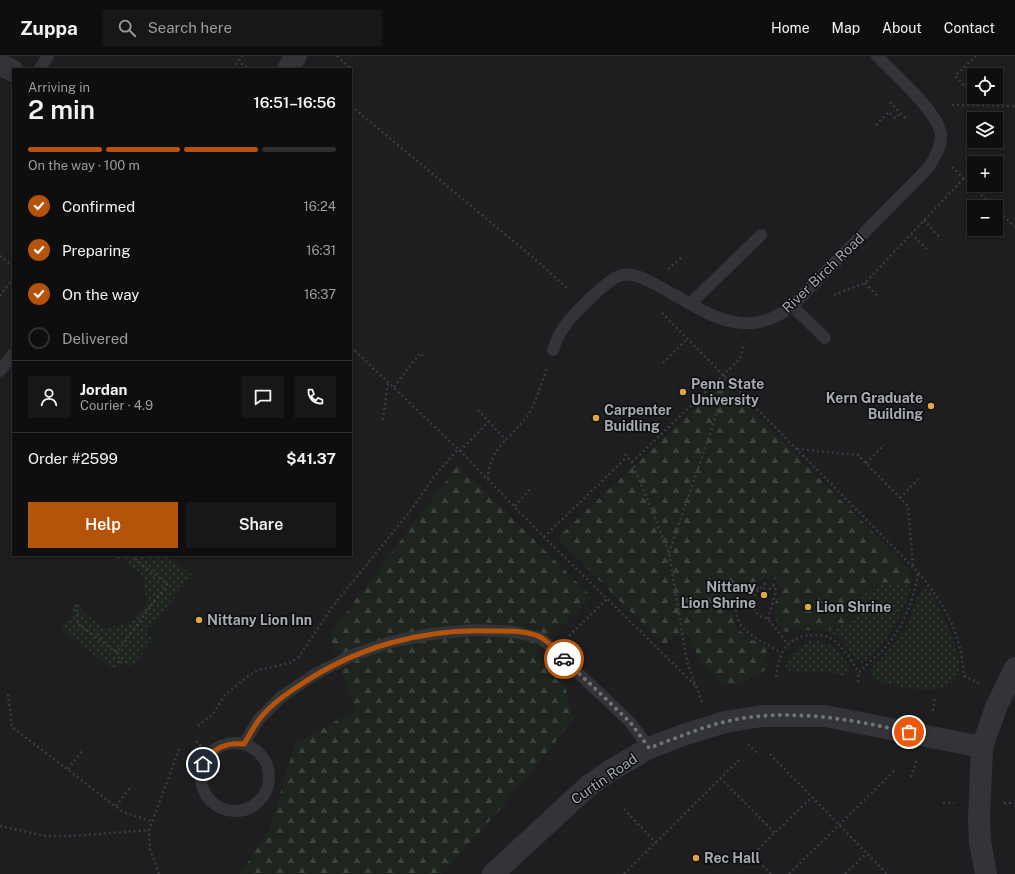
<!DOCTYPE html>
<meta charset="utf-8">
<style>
:root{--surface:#0e0e0e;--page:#171717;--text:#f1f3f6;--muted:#9b9c9e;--line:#2e2e2e;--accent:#b45309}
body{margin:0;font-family:"Public Sans",sans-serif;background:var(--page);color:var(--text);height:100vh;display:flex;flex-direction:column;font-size:15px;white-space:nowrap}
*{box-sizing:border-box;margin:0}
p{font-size:13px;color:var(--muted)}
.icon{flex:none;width:22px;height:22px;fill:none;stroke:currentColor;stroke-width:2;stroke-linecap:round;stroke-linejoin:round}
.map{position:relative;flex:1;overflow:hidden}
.panel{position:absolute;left:12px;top:12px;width:340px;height:488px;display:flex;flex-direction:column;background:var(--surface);border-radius:0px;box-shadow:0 2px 6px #0003,0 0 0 1px var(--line)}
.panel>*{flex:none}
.buttons{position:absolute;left:967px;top:12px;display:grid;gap:8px}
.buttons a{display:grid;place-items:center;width:36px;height:36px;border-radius:0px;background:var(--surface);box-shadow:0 2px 6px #0003,0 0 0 1px var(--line);font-size:20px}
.pin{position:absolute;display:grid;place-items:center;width:34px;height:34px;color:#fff;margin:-17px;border:2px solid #fff;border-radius:50%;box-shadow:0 1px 4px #0007}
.courier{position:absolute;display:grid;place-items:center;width:40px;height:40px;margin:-20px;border:3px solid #b45309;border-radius:50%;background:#fff;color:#222;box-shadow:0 1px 5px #0007}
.head em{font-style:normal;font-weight:600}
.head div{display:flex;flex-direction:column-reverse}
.head{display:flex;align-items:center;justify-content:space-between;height:68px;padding:0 16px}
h1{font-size:26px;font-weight:600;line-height:30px}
.bar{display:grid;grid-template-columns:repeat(4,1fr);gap:6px 4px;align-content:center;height:48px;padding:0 16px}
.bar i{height:5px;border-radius:3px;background:var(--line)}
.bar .selected{background:var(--accent)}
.bar p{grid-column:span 4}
.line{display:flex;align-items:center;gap:10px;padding:0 16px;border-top:1px solid var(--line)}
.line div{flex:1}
.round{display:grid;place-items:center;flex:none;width:42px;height:42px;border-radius:0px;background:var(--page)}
ol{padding:0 16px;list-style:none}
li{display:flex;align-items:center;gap:12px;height:44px}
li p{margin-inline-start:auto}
li .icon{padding:4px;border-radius:50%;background:var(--accent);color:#fff;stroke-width:4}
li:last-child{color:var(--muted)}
li i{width:22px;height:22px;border:2px solid var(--line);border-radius:50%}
.cta{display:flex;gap:8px;margin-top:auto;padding:8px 16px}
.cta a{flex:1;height:46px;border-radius:0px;background:var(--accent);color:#fff;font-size:16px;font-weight:600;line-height:46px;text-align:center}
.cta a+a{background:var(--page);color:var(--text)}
header{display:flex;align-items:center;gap:24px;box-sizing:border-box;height:56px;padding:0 20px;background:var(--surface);border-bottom:1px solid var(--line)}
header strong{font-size:19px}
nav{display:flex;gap:22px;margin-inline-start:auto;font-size:14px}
.search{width:280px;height:36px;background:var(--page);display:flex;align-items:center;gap:10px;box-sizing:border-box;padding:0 14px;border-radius:0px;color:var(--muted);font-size:15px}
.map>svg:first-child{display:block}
.built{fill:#1e1e20;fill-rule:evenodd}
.grass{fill:url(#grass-dots)}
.forest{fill:url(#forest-firs)}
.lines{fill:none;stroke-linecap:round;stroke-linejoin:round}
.path{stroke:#393b3e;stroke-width:2.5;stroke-dasharray:2 3;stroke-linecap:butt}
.service{stroke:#333437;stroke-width:12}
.minor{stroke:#333437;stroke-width:22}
.done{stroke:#71747a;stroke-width:4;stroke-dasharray:0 7.2}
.route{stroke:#b45309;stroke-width:5}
.poi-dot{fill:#dea73f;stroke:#0d0d0e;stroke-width:1.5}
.labels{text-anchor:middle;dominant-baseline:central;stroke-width:3;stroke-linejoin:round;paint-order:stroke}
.street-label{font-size:14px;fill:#a4a9b2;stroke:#0d0d0e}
.poi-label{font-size:14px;font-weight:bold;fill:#a4a9b2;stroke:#0d0d0e;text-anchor:start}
</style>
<header>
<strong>Zuppa</strong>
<div class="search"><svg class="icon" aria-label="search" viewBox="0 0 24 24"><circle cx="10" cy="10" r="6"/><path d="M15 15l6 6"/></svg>Search here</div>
<nav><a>Home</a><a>Map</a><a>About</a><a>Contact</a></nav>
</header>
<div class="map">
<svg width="1015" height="818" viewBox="0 0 1015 818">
<defs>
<pattern id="grass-dots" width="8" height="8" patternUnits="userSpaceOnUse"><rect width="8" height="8" fill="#1e251f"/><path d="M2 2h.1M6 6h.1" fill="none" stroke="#3c423d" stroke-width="1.8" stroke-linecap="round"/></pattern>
<pattern id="forest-firs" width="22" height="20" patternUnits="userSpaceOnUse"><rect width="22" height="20" fill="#1e251f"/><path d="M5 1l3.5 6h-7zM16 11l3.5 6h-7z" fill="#3c423d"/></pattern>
</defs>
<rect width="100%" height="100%" fill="#121213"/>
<path class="built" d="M0,0h1015v818h-1015zM13,13h338v486h-338zM974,19h22v22h-22zM974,63h22v22h-22zM974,107h22v22h-22zM974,151h22v22h-22z"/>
<g class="grass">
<path d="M114,499h52l26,20 -46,58 8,6 -22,27 -9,-2 -11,5 -51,-40 11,-14 -1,-10 10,-1 1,7 21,17 27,-4 17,-21 -4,-27 -21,-17 -7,1z"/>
<path d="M890,525l11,2 10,5c-6,22 -28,66 -50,75 -15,-12 -14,-26 -36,-32l14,-4 15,-8 9,-24 16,-12z"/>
<path d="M925,532c8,4 12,18 16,26 7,12 20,41 18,55 -2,25 -42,22 -58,18 -10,-3 -25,-4 -31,-12l1,-6c15,-16 30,-30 39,-51 4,-8 7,-26 15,-30z"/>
<path d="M810,585c20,-2 29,11 40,26v5l-7,4 -17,-4 -34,-1 -6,-2c-1,-13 14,-23 24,-28z"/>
</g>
<g class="forest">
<path d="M718,331l12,1 179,181 3,9 -1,10c-15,-8 -36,-10 -48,7 -4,7 -4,20 -11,25 -14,10 -31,12 -47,10 -3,0 -5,-2 -9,-3l-8,5 -6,-1 -6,-11c1,-5 -1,-8 -1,-13 0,-13 9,-9 3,-27l-10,-3 -10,5h-12l-9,8 -6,14 5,23 16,13 13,5 3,6 -3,2v6l5,2c-4,10 -9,13 -19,17 -5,2 -10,6 -14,6 -25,5 -41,-31 -49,-49l-15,1 -6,7h-5l-105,-105z"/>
<path d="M458,409l134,132 -57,55 30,34 8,34 -70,86 -61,68h-202l30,-45 25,-85 60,-34 -26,-75z"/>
</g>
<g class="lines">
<g class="path">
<path d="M337,0l14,13"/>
<path d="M233,13l9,-13"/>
<path d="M239,13l3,-5 8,5"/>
<path d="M974,40l-19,-20 21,-20"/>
<path d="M975,41l8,8"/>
<path d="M890,46l16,17"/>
<path d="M952,49l63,1"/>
<path d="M351,50l185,154 33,30"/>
<path d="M876,69l13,-13 6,6 6,-5"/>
<path d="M952,111l42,40"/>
<path d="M996,153l19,18"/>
<path d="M924,164l16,18"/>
<path d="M911,178l17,16"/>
<path d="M0,200l13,10"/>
<path d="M668,213l13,-11"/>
<path d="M865,227l14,15"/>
<path d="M834,239l31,-12 99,-105"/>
<path d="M0,240l13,-18"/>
<path d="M662,257l256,259c28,35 42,58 46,104l15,7"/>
<path d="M351,291l107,102 86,88 151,148"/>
<path d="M663,307l24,-24"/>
<path d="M394,331l26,-34 4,4"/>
<path d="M478,354l28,30"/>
<path d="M383,364l5,-38"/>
<path d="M797,393l61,6 50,51 5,60"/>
<path d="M460,395l29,-30"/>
<path d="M625,398l7,8 37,91 18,109 15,40"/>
<path d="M632,406l108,-103 4,-16"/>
<path d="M866,407l18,-18"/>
<path d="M488,423c0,-32 27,-43 42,-67 7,-14 12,-30 17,-44"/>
<path d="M900,442l18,-19"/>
<path d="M515,450l16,-18"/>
<path d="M544,481l83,-80"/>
<path d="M669,497l42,-122 12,-41 1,-15"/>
<path d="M129,499l6,4"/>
<path d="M758,533c-15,-15 -30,17 -17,36 8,12 28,19 40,28"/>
<path d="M76,549l2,19 39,28 50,-68 -32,-25 3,-4"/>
<path d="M768,563l8,-28 -2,-6 -10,10 1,-11 -10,9 -2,14 6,9 9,3 20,25"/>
<path d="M569,580l38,-37"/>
<path d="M117,596l4,12"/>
<path d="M776,621c3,-25 11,-42 39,-42 8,0 16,2 22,8 9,8 16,20 22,30"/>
<path d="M858,626c0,-2 0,-7 1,-9 3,-5 19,-18 25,-24 19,-22 30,-48 34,-77"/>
<path d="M8,638l4,33 111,85 28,9"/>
<path d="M933,655l2,-15"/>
<path d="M198,670l15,-12 12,-19 23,-19 11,-6 31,-7 9,-6 33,-50 76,-93 25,-36 25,-29"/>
<path d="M196,685l14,13"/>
<path d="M748,688l11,11"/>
<path d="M770,698l117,120"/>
<path d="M68,713l14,-18"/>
<path d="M911,721l6,-17"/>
<path d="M720,722l55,55"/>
<path d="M943,747h11"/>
<path d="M1004,747h11"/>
<path d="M116,750l15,-20"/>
<path d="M624,753l32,34"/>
<path d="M0,770l45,10h28l76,-6"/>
<path d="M159,818l-9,-25 -1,-19 31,-83"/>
<path d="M624,818l116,-115"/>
<path d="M771,818l-19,-19 60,-58"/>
<path d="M789,818l105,-103"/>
<path d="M845,818l22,-21"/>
</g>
<g class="service">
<path d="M40,13l8,-13"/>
<path d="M691,247l70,-68"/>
<path d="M792,250l33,32"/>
<path d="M553,294c3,-9 6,-16 11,-23 8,-12 42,-46 55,-51 8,-3 14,-1 21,1 52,22 97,73 152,29l137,-139c5,-9 12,-19 12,-31 -1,-23 -47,-62 -64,-80"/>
<path d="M0,315l13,-17"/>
<circle cx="235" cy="721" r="34"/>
<path d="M244,688l14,-24 23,-23 36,-24 36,-18 38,-13 40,-8 44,-4 38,2 28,6 89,84 19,26"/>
</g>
<g class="minor">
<path d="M0,8l13,7"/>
<path d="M288,13l8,-13"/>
<path d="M493,818l94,-87 24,-17 38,-22 34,-13 42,-13 37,-6h63l157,31"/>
<path d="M986,818l-6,-32 -1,-23 3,-72 15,-42 18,-37"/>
</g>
</g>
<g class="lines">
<path class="done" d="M564,603l66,63 19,26c25,-9 50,-20 75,-26 63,-15 124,-3 185,10"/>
<path class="route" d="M203,708c11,-16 22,-22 41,-20 5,-8 9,-16 14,-23 10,-14 25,-25 39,-34 57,-39 125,-59 194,-56 16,0 37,-1 51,7 8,5 16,14 22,21"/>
</g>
<g class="poi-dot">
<circle cx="683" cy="336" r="4"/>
<circle cx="931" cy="350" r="4"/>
<circle cx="596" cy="362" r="4"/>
<circle cx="764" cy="539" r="4"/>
<circle cx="808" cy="551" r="4"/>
<circle cx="199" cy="564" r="4"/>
<circle cx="696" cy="802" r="4"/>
</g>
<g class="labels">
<g class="street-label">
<text transform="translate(823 217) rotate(-44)">River Birch Road</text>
<text transform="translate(604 723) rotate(-35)">Curtin Road</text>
</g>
<g class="poi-label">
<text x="691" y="328">Penn State<tspan x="691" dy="16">University</tspan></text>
<text x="923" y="342" text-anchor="end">Kern Graduate<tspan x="923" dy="16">Building</tspan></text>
<text x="604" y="354">Carpenter<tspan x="604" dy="16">Buidling</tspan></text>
<text x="756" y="531" text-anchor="end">Nittany<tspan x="756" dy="16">Lion Shrine</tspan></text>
<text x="816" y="551">Lion Shrine</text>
<text x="207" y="564">Nittany Lion Inn</text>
<text x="704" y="802">Rec Hall</text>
</g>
</g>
</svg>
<div class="buttons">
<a><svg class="icon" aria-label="locate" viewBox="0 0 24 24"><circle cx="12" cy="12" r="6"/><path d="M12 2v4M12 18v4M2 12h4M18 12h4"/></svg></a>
<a><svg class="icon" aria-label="layers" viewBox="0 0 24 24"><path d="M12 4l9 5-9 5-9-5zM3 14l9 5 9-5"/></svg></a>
<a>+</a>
<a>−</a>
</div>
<div class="pin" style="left:909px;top:676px;background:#ea580c"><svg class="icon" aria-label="bag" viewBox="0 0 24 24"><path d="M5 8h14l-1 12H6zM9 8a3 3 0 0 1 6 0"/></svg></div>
<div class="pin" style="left:203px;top:708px;background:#1f2937"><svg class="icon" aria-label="home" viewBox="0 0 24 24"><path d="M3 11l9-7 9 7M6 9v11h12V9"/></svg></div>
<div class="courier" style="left:564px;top:603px"><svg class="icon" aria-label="car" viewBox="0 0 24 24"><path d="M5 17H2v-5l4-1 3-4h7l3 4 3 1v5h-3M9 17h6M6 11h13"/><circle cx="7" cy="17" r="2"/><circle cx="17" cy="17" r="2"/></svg></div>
<section class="panel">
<div class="head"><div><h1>2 min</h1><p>Arriving in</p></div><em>16:51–16:56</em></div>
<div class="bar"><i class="selected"></i><i class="selected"></i><i class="selected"></i><i></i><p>On the way · 100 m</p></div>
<ol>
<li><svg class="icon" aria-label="check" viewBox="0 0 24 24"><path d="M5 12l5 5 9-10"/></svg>Confirmed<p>16:24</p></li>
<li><svg class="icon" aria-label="check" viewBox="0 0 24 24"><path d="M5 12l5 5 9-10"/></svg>Preparing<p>16:31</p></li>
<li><svg class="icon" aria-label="check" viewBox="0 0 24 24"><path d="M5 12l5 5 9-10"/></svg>On the way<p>16:37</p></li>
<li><i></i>Delivered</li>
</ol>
<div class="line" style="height:72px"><a class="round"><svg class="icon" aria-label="person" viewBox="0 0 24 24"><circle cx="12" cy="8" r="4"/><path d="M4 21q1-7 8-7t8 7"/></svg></a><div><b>Jordan</b><p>Courier · 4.9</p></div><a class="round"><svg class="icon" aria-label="chat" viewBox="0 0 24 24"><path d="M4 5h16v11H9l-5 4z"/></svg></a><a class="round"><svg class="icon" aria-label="phone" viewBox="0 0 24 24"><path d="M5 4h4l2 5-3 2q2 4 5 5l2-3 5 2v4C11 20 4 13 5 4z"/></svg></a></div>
<div class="line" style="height:52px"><div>Order #2599</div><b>$41.37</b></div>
<div class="cta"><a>Help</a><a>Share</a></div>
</section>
</div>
